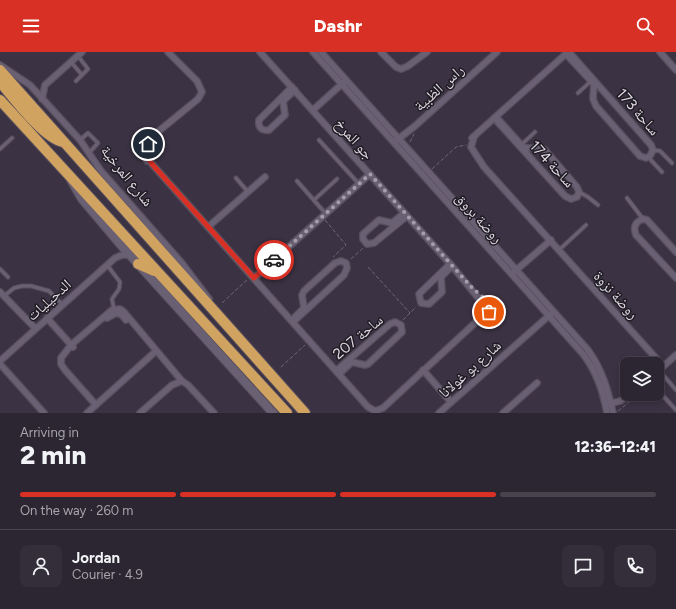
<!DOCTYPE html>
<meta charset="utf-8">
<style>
:root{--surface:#2c2632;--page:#342e3a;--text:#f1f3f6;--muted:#a6a5ac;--line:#48434d;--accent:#d93025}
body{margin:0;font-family:Figtree,"Noto Naskh Arabic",sans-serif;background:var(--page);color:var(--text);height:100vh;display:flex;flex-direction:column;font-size:15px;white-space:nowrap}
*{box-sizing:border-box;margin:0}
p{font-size:13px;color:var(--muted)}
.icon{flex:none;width:22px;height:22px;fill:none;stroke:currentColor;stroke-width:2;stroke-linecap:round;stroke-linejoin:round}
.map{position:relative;height:361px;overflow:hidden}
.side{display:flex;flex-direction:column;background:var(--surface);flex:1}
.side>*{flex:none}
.controls{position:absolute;left:620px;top:305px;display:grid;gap:8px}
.controls a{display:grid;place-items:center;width:44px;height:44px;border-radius:8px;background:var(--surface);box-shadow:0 2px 6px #0003,0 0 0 1px var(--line);font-size:20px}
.pin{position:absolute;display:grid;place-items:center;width:34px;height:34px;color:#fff;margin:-17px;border:2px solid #fff;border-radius:50%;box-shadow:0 1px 4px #0007}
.courier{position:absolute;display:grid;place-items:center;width:40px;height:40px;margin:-20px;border:3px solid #d93025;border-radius:50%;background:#fff;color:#222;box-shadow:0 1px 5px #0007}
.headline em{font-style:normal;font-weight:800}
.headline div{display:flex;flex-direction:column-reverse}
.headline{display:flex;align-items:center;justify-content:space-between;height:68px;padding:0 20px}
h1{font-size:26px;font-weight:800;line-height:30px}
.bar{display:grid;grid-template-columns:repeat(4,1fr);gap:6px 4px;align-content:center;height:48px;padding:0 20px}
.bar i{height:5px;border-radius:3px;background:var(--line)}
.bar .active{background:var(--accent)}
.bar p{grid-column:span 4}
.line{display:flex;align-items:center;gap:10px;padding:0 20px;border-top:1px solid var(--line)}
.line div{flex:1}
.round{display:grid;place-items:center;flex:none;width:42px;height:42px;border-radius:8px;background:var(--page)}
header{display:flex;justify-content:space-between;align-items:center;height:52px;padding:0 20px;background:var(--accent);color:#fff;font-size:18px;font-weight:800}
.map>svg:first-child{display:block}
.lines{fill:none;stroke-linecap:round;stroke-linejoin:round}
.lane-casing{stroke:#574f5d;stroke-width:5}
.street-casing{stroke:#574f5d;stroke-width:8}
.secondary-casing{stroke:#574f5d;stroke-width:10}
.highway-casing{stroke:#574f5d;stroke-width:12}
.path{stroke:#706877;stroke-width:1;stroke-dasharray:4 2;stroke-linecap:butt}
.lane{stroke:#6a6073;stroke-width:3}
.street{stroke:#6a6073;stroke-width:5.5}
.secondary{stroke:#6a6073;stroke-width:8}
.highway{stroke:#d1a360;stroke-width:10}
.done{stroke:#a59eab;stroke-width:4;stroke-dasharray:0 7.2}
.route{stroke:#d93025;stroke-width:5}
.labels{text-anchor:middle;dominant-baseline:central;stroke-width:3;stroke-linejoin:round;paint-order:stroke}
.street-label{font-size:15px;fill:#ded8e3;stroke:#201c24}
</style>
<header><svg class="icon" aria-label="menu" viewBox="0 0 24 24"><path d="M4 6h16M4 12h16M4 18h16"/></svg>Dashr<svg class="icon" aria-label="search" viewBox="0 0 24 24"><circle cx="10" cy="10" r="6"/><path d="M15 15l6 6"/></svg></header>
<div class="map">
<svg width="676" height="361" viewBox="0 0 676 361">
<rect width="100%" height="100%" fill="#3b3243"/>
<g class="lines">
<defs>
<g id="lane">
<path d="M71,10l11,13"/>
<path d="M76,29l12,-12 -10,-13"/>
<path d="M578,41l13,-12"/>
<path d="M80,88l8,-7 10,10 -9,10"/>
<path d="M319,88l40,44"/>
<path d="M521,93l14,-13"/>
<path d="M0,97l12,-11"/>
<path d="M653,98l7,1 12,12"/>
<path d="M648,105l14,15"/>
<path d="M236,126l12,14"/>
<path d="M297,129l29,33"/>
<path d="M579,140l9,5 10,8"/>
<path d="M627,146l16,21"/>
<path d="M314,148l23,-21"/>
<path d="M559,198l27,-25"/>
<path d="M107,213l13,17 -1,7 -7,10 2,10"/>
<path d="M0,217l8,8"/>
<path d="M4,244l10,-8 8,-2h9l18,5 13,13"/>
<path d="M659,318l17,20"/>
<path d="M657,337l19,21"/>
</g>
<g id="street">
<path d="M313,0l270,302c14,18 20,37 24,59"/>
<path d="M321,0l267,298c14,19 20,40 25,63"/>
<path d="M381,0l15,15 5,2 7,-3 19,-14"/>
<path d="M660,0l16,18"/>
<path d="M566,2l28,30 -1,15 3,7 44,50 6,2 4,-2 3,-6 -2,-5 -82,-93"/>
<path d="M0,13l30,20 50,55 21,31 80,91 28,37"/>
<path d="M292,35l-33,33c-1,7 2,11 10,10l16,-15 -2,-14 12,-11"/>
<path d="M42,47l3,-14 37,-33"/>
<path d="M313,58l31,-28"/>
<path d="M495,67l70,77 6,3 6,-2 2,-5 -2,-5 -32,-37c-7,-4 -15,0 -22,-3l-27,-30"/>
<path d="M156,82l-11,15 7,15 216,243 7,4 8,-3 92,-85 8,-10 1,-8 -32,-39 -192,-214"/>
<path d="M154,83l44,-36 4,-7 -5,-11 -29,-29"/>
<path d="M474,85l-3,10 13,20 179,199"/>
<path d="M472,86l96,-86"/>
<path d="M397,88l18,-14 82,-74"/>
<path d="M146,90l-5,9 6,10"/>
<path d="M404,161l-12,10 -13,-3 -16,14v5l4,5 7,-1 33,-27"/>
<path d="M208,175l57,-50"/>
<path d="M676,200l-29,-32 -4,-1c-8,3 -10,8 -7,16l40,43"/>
<path d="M450,212l-31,30 2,9 8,1 13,-12 -1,-15 11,-11"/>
<path d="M514,220l37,-32"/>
<path d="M254,226l116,-104"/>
<path d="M0,240l35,36"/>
<path d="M47,266l26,29"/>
<path d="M107,266l9,-5 6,2 4,5"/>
<path d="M292,268l12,-12 -2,-13 2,-4 31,-28 6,-2 5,2 1,5 -3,7 -51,47"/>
<path d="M480,269l7,-6 3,-5 -6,-10"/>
<path d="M0,309l115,-103 7,-3h8"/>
<path d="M0,312l44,49"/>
<path d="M337,318l53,-46 5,-2 6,3 1,7 -34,32 -3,1 -13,-3 -12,11"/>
<path d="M423,318l28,32"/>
<path d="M657,320l19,-17"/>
<path d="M609,352l11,-3 12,-7"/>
<path d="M96,353l-31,-35 -4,-6v-6l10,-13 41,-35 8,-1 4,3 58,69"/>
<path d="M87,361l69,-62"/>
<path d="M140,361l32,-28 10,-4 6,4 26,28"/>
<path d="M439,361l113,-100"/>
<path d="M503,361l34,-30"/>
</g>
<path id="secondary" d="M71,128l11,19 38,45 153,169"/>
<g id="highway">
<path d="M0,18l305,343"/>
<path d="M0,30c14,16 43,56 63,60"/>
<path d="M0,48l287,313"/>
<path d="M138,212l16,7"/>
</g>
</defs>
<use href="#lane" class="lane-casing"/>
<use href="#street" class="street-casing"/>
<use href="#secondary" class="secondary-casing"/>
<use href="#highway" class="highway-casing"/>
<g class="path">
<path d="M410,90l4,-8"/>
<path d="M432,117l24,-22 10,-2"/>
<path d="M325,168l21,25 -13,12"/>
<path d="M351,207l12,-11"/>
<path d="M368,215l42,46"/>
<path d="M222,251l26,-24"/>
<path d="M403,268l13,-13"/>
<path d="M281,315l24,-22"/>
<path d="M618,359l11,-9"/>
</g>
<use href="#lane" class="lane"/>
<use href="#street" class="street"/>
<use href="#secondary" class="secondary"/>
<use href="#highway" class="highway"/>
</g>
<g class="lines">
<path class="done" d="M274,208l96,-86 104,116c7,4 16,13 15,22"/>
<path class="route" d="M148,92l-3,9 7,11 102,114 20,-18"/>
</g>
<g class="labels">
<g class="street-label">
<text transform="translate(439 36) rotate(-42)">راس الظبية</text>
<text transform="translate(638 60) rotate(49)">ساحة 173</text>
<text transform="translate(354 87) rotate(48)">جو المرخ</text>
<text transform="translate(552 112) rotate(47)">ساحة 174</text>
<text transform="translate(127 124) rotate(51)">شارع المرخية</text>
<text transform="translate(479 166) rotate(48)">روضة بروق</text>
<text transform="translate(616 243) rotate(48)">روضة نزوة</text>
<text transform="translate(49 248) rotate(-42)">الدحيليات</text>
<text transform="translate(358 285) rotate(-40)">ساحة 207</text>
<text transform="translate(470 317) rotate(-42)">شارع بو غولانا</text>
</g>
</g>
</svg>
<div class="controls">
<a><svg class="icon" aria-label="layers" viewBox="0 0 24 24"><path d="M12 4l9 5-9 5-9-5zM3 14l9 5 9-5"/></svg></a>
</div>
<div class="pin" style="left:489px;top:260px;background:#ea580c"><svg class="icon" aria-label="bag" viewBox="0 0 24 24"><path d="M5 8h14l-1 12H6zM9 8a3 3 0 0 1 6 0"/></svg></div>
<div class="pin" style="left:148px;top:92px;background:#1f2937"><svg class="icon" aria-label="home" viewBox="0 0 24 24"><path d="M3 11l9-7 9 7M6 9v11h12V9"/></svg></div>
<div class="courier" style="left:274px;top:208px"><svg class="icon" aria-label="car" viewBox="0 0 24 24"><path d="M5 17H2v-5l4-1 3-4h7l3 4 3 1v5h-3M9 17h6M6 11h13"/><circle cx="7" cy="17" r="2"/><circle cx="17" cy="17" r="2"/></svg></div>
</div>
<section class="side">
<div class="headline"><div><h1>2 min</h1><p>Arriving in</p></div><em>12:36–12:41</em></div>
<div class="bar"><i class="active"></i><i class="active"></i><i class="active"></i><i></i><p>On the way · 260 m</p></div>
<div class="line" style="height:72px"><a class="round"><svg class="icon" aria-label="person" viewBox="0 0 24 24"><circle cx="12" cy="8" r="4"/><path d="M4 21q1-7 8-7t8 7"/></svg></a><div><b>Jordan</b><p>Courier · 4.9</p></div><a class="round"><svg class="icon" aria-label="chat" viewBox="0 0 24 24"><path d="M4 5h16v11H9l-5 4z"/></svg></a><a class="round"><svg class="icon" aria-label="phone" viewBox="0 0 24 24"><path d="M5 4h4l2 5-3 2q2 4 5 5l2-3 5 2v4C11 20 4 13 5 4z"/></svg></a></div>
</section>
